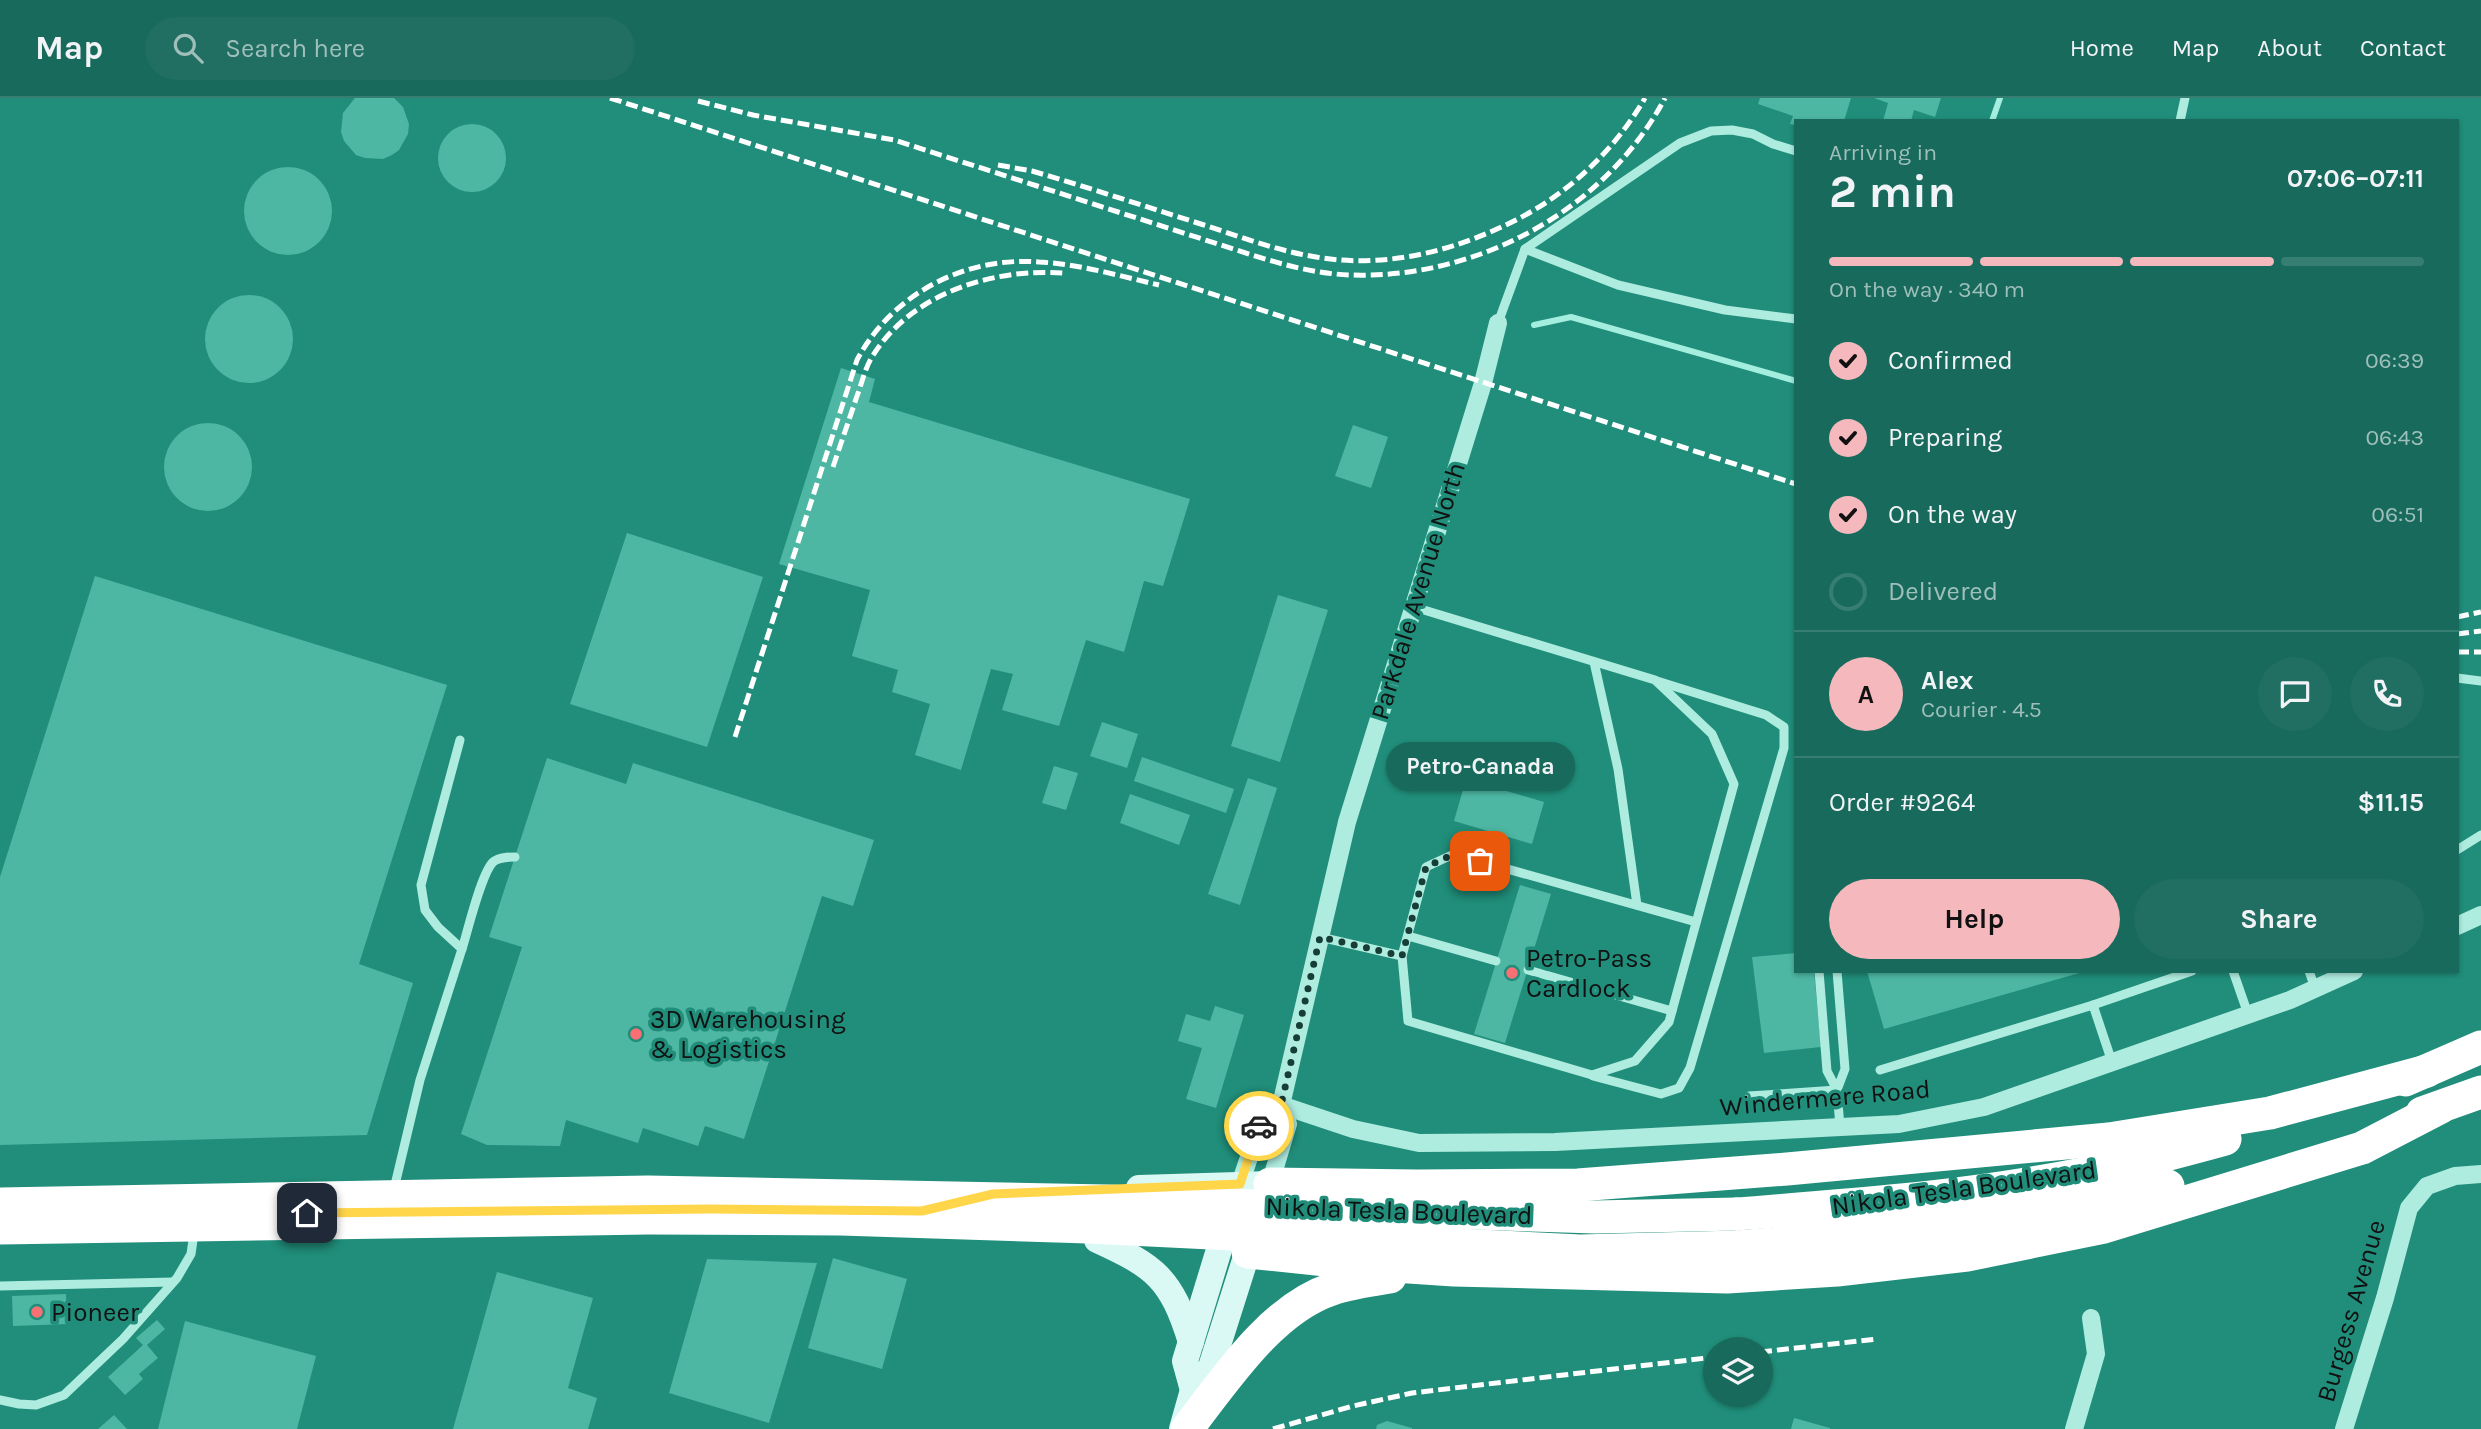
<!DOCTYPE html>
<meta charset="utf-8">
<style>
:root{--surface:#186a5c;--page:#216f62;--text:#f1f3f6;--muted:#9fbfbb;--line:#367d72;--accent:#f5b8bc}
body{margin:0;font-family:Karla,sans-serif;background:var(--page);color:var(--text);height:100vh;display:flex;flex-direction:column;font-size:26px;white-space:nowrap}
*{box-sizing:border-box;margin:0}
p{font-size:23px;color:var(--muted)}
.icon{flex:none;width:38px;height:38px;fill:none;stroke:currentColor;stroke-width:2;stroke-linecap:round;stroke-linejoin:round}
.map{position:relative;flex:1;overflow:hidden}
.details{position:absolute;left:1794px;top:21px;width:665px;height:854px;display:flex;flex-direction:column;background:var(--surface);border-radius:0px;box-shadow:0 2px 5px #0004}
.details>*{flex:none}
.tools{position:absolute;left:1703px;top:1239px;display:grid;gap:14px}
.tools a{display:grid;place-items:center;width:70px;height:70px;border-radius:50%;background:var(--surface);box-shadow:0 2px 5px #0004;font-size:35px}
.pin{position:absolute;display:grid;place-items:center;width:60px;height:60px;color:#fff;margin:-30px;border-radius:14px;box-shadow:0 4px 10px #0006}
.courier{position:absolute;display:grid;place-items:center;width:70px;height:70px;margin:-35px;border:5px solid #ffd54a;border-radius:50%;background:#fff;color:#222;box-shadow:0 2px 9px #0007}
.bubble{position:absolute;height:49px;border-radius:24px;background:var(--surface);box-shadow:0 2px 5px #0004;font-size:23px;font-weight:700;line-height:49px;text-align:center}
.headline em{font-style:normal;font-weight:700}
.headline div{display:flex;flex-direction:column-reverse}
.headline{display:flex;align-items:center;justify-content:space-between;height:119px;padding:0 35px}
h1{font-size:46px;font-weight:700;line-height:52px}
.bar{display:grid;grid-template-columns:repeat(4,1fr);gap:10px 7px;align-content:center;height:84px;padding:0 35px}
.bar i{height:9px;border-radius:5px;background:var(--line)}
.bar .active{background:var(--accent)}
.bar p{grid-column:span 4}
.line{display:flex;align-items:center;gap:18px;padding:0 35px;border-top:2px solid var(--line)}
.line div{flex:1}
.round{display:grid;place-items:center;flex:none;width:74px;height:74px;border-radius:37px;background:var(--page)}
ol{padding:0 35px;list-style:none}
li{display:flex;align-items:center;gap:21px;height:77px}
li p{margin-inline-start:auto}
li .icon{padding:7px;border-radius:50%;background:var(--accent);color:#111;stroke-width:4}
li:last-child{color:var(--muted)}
li i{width:38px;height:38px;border:4px solid var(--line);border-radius:50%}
.action{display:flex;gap:14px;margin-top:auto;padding:14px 35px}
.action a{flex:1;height:80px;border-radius:42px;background:var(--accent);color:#111;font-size:28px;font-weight:700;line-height:80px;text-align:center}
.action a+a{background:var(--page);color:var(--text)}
header{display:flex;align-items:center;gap:42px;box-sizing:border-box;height:98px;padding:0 35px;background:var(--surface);border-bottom:2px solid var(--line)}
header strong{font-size:33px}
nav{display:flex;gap:38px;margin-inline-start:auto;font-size:24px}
.search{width:490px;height:63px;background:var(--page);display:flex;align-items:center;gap:18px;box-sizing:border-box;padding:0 24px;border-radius:38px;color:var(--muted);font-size:26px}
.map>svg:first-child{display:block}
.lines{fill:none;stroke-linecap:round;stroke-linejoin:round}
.stream{stroke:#a3eede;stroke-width:6}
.building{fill:#4db7a3}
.service{stroke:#afece0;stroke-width:9}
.minor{stroke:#afece0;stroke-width:18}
.secondary{stroke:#dbf9f4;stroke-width:26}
.motorway{stroke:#fff;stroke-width:33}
.rail{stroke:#fff;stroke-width:5;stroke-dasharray:12 5;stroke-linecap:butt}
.motorway-bridge{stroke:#fff;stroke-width:33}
.done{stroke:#163d36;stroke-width:7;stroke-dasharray:0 12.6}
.route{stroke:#ffd54a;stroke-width:9}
.poi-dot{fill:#f97074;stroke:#208e7a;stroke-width:2.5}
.labels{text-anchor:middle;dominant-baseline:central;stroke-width:7;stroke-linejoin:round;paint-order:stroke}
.street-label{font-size:26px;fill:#111;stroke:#208e7a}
.poi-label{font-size:26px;fill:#111;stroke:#208e7a;text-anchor:start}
</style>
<header>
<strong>Map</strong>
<div class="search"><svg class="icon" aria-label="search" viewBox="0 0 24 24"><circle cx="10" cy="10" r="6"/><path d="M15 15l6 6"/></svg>Search here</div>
<nav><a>Home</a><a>Map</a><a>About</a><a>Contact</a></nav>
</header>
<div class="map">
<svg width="2481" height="1331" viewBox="0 0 2481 1331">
<rect width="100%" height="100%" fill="#208e7a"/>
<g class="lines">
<g class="stream">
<path d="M1992,23l8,-23"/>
<path d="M1534,227l37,-8 225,64"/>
</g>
</g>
<g class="building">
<path d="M355,0h39l9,9 6,17 -1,10 -9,16 -7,5 -9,4 -18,-1 -9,-3 -12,-14 -3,-9 2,-19z"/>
<path d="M1760,0h91l-7,23h-48v4l-6,-1 3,-8 -35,-12z"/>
<path d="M1874,0h67l-6,19 -21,-7 -3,11h-28l5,-18z"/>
<circle cx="472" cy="60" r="34"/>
<circle cx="288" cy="113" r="44"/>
<circle cx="249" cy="241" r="44"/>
<path d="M841,270l34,11 -6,23 321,97 -27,87 -19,-5 -20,71 -38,-12 -27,86 -57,-16 11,-36 -22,-5 -30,101 -46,-15 15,-51 -38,-12 6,-22 -46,-14 18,-66 -91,-26z"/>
<circle cx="208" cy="369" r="44"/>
<path d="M1353,327l35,12 -17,51 -36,-12z"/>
<path d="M627,435l136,44 -56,170 -137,-43z"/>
<path d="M95,478l352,109 -88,279 54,19 -46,152 -367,10v-268z"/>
<path d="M1278,497l50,15 -48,152 -49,-16z"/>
<path d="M1102,624l36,12 -11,34 -37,-12z"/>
<path d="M1142,659l92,32 -8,24 -92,-32z"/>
<path d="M547,660l79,26 7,-21 241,77 -21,66 -31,-10 -78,243 -39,-13 -7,20 -55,-18 -5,15 -72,-23 -6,26 -73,-1 -26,-11 61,-187 -33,-10z"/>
<path d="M1054,668l24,7 -12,37 -24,-7z"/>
<path d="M1248,680l29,10 -37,117 -32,-11z"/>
<path d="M1466,681l78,23 -12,42 -78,-23z"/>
<path d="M1130,696l60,21 -11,30 -59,-22z"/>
<path d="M1520,787l31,9 -46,149 -31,-9z"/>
<path d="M1796,855v18h18l7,76 -57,6 -12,-96z"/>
<path d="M1867,873h216v1l-199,57z"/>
<path d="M1215,908l29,9 -28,93 -30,-9 16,-51 -24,-7 8,-27 24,7z"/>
<path d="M833,1160l74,21 -25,90 -74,-21z"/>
<path d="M707,1161l110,4 -48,160 -100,-30z"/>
<path d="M497,1174l96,26 -25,90 29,10 -9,31h-135z"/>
<path d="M66,1196l1,30 -54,2 -1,-30z"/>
<path d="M157,1222l8,9 -18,16 11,13 -19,16 4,5 -18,16 -17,-18 35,-32 -7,-7z"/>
<path d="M185,1223l131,35 -19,73h-139z"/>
<path d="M114,1317l13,14h-29z"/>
<path d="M1794,1320l36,10v1h-39z"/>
<path d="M1387,1323l25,7v1h-36l1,-4z"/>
</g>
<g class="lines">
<g class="service">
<path d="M2180,23l5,-23"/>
<path d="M1525,151l93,36 107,25 71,9"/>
<path d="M1498,225l27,-74 155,-106 31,-12 21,-1 21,4 20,10 23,7"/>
<path d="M1594,564l24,107 19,136"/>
<path d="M2457,580l24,3"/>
<path d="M2457,752l24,-15"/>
<path d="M1408,838l88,25"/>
<path d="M1320,839l82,19 6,65 184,54 43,-14 34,-39 65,-238 -22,-50 -57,-54 -241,-73"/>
<path d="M462,851c6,-19 19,-75 31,-87 6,-5 15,-5 22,-5"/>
<path d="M1402,858l24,-89 28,-13 242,68"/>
<path d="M1528,872l144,41"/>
<path d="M1819,873l8,100 10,19 8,-21 -8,-98"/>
<path d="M2233,873l15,43"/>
<path d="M2309,873l6,17"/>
<path d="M2093,907l99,-34"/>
<path d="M1880,972l213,-65 19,57"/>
<path d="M1593,978l68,18 18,-6 11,-20 94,-320v-21l-18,-12 -109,-34"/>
<path d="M1749,998l88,-6 3,37"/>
<path d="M394,1091l26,-109 42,-131 -24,-22 -13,-17 -4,-25 39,-145"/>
<path d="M0,1188l173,-4"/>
<path d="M0,1302l19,4 17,1 28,-10 59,-56 54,-61 14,-24 3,-21"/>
</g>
<g class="minor">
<path d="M2457,828l24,-11"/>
<path d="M1281,1007l72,24 66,14 136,-1 344,-18 85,-17 306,-107 64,-29"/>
<path d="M1240,1086l23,-68 18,-11"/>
<path d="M1270,1086l18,-60 -7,-19 66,-283 136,-439 15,-60"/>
<path d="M2074,1331l22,-75 -5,-36"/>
<path d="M2344,1331l41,-131 24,-90 18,-22 28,-10 26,-2"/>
</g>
<g class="secondary">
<path d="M1139,1090l131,-4"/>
<path d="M1097,1142c59,27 74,38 94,102"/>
<path d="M1193,1292l-8,-29 44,-144"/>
<path d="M1182,1331l11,-39 18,-23 42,-132"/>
</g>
<g class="motorway">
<path d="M2405,982l76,-33"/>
<path d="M2422,1015l59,-21"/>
<path d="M1270,1086l146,2 162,-1 209,-16 322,-30 161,-26 157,-42"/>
<path d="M1737,1116c101,-8 202,-15 301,-32 64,-10 125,-26 187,-43"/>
<path d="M1738,1149c144,-14 290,-22 430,-61"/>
<path d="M1248,1154l116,12 90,6 273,7 110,-7 130,-15 137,-28 258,-79 79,-41"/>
<path d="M1187,1331c38,-49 84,-120 145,-140 18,-6 39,-9 58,-12"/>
</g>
<g class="rail">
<path d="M610,0l1186,386"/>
<path d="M698,3l55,14 141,25 358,115c32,10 65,19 99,20 126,4 254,-64 314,-177"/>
<path d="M998,67l34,6c58,17 115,36 172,54 37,12 74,26 112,32 69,12 139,-6 200,-37 53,-27 99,-70 129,-122"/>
<path d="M833,369c8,-24 16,-47 24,-71 5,-13 8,-28 15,-39 39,-64 121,-89 191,-84"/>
<path d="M2457,519l24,-5"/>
<path d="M2457,536l24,-3"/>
<path d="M2457,554h24"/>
<path d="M735,639l122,-377c35,-66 108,-104 182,-98 40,2 81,14 120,23"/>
<path d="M1760,1254l117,-13"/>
<path d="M1273,1331l80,-23 59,-13 303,-36"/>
</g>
<g class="motorway-bridge">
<path d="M0,1106l648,-12 459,9 488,16 142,-3"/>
<path d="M0,1130l648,-10 193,1 247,8 492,24 158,-4"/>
</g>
</g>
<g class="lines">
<path class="done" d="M1259,1028l4,-10 18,-11 39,-168 82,19 24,-89 28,-13 26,7"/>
<path class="route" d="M307,1115l402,-4 213,2 71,-17 247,-10 19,-58"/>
</g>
<g class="poi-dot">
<circle cx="1512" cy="875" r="7"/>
<circle cx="636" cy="936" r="7"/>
<circle cx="37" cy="1214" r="7"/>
</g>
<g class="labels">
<g class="street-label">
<text transform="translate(1418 493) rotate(-73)">Parkdale Avenue North</text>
<text transform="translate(1825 1000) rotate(-5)">Windermere Road</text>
<text transform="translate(1964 1090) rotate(-8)">Nikola Tesla Boulevard</text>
<text transform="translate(1399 1113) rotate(2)">Nikola Tesla Boulevard</text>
<text transform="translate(2351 1213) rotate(-74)">Burgess Avenue</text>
</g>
<g class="poi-label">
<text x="1526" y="860">Petro-Pass<tspan x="1526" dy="30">Cardlock</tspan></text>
<text x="650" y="921">3D Warehousing<tspan x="650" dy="30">&amp; Logistics</tspan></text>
<text x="51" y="1214">Pioneer</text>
</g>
</g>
</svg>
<div class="tools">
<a><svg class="icon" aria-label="layers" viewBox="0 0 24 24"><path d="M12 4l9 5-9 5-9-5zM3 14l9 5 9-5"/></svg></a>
</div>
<div class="pin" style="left:1480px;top:763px;background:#ea580c"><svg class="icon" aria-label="bag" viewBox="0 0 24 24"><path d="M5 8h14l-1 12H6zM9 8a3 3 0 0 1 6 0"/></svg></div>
<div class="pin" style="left:307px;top:1115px;background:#1f2937"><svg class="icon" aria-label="home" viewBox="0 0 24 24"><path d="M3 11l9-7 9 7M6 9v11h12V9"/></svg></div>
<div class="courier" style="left:1259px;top:1028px"><svg class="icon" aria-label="car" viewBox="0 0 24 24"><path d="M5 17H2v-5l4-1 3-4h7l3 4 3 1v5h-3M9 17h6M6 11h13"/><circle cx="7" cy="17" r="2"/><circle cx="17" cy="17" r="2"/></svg></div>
<div class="bubble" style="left:1386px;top:644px;width:189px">Petro-Canada</div>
<section class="details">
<div class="headline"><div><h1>2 min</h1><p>Arriving in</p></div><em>07:06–07:11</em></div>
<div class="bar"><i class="active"></i><i class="active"></i><i class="active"></i><i></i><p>On the way · 340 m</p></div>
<ol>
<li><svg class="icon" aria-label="check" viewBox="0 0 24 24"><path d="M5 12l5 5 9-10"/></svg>Confirmed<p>06:39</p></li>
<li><svg class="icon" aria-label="check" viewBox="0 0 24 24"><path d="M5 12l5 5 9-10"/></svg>Preparing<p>06:43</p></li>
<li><svg class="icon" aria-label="check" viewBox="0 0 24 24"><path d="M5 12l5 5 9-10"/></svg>On the way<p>06:51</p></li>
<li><i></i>Delivered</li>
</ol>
<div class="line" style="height:126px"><b class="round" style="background:var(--accent);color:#111">A</b><div><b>Alex</b><p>Courier · 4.5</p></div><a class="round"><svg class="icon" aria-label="chat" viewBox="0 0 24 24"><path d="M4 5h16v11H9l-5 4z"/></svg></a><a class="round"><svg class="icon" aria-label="phone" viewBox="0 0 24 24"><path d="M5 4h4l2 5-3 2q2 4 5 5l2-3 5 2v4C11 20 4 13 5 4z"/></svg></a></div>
<div class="line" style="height:91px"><div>Order #9264</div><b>$11.15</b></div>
<div class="action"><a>Help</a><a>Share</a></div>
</section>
</div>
